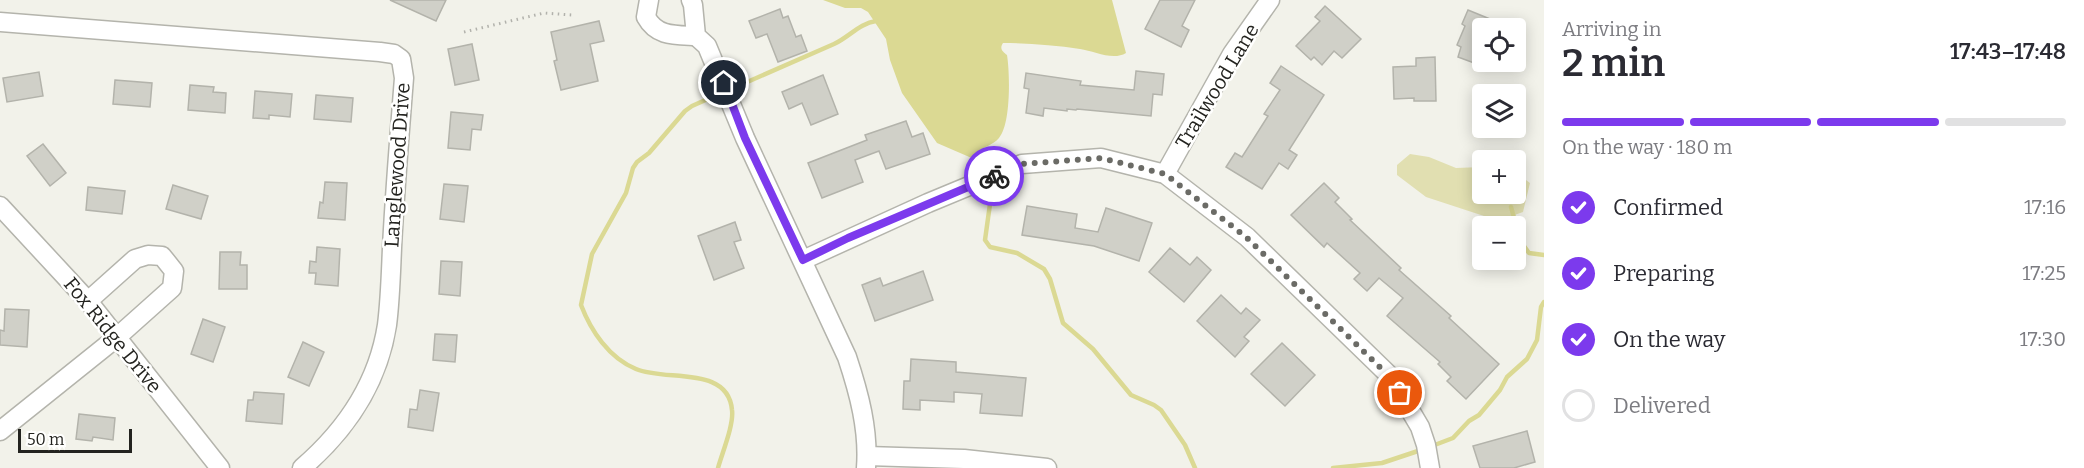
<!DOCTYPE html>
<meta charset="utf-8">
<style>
:root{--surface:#fff;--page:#f7f7f7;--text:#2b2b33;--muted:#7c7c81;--line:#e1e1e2;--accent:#7c3aed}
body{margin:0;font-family:Bitter,serif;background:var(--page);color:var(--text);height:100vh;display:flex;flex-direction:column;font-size:22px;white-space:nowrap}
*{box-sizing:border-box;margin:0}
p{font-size:20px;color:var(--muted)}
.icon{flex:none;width:33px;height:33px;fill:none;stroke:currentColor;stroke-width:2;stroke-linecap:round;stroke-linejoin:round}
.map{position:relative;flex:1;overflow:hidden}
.side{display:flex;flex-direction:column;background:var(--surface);width:540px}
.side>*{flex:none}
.tools{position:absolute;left:1472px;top:18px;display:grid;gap:12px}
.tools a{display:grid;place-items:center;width:54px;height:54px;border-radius:6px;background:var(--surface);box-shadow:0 3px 15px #0003;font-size:30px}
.scale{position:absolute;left:18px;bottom:15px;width:114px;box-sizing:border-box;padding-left:6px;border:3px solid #23231f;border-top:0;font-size:16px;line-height:21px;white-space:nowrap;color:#23231f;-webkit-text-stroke:4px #fffffe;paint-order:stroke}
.pin{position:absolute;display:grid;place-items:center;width:51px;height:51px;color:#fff;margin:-26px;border:3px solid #fff;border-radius:50%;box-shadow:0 2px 6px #0007}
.courier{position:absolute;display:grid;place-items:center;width:60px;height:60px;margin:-30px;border:4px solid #7c3aed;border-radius:50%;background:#fff;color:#222;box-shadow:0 2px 8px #0007}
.head em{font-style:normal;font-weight:600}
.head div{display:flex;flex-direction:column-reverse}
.head{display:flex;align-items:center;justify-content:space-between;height:102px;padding:0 18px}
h1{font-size:39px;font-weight:600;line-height:45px}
.bar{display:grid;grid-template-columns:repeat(4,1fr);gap:9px 6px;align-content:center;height:72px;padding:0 18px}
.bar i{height:8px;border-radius:4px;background:var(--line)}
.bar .selected{background:var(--accent)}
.bar p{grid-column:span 4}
ol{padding:0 18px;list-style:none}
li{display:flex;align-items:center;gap:18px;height:66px}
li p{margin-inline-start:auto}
li .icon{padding:6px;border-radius:50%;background:var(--accent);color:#fff;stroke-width:4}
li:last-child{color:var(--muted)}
li i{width:33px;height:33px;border:3px solid var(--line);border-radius:50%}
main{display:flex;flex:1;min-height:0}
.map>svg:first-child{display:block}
.green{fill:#e1dfb1}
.water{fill:#dbd993}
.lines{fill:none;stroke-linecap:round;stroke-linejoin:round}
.stream{stroke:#dbd993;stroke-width:4.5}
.building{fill:#d0d0c8;stroke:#b3b3ab;stroke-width:1.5}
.minor-casing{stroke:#b4b4ac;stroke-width:21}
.path{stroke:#b2b2ac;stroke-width:3;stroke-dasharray:1.5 4.5;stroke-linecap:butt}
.minor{stroke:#fff;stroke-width:18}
.done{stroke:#6b6b66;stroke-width:6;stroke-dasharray:0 10.8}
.route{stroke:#7c3aed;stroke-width:8}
.labels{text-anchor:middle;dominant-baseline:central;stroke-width:5;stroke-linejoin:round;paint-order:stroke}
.street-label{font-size:20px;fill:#23231f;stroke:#fffffe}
</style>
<main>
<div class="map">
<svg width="1544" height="468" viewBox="0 0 1544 468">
<rect width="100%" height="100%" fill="#f2f2ea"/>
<path class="green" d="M1410,154l19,3 27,11 26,-1v27h33v-22l15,11 -7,29 -17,6 -19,-1 -61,-20 -29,-22v-10z"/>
<path class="water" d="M823,0h289l14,53c-13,8 -32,-2 -46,-4 -25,-4 -53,-6 -77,-6 -4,6 0,9 4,12 3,18 4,69 -8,83 -6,7 -16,9 -23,15l-2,6 -37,-16 -35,-50 -12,-33 -4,-21 -18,-27 -7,-4h-16z"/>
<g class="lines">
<g class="stream">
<path d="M729,90l105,-46c15,-7 26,-21 42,-23"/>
<path d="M974,159l7,17"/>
<path d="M983,184l7,20 -5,36 5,7 27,6 27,16 6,10 13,44 30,26 38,46 23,10 7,5 24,35 10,23"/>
<path d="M1511,207l10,35 8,11 15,2"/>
<path d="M1432,446l21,-8 16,-17 10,-6 21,-25 7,-13 20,-18 10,-19 4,-33 3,-5"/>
<path d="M718,468c4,-15 16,-43 14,-58 -4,-45 -66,-28 -96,-41 -27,-11 -45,-38 -55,-64l11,-51 34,-61 7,-25 4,-6 12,-9 36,-42 7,-5 29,-13"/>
<path d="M1333,468l49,-5 39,-13"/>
</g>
</g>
<g class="building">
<path d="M390,0h56l-10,21z"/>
<path d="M1160,0h35l-13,26 7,4 -8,17 -36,-18z"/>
<path d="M1325,6l36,33 -19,19 -8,-7 -12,14 -8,-8 -3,3 -15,-14 24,-25 -5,-4z"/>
<path d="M780,9l3,9 5,-2 8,21 5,-2 6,16 -29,11 -11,-28 -11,4 -7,-17z"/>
<path d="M1468,10l44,18h-30v38l-24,-9 3,-10 -4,-2 8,-19 -3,-2z"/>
<path d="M599,21l5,20 -14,3 8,37 -37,9 -7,-29 3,-1 -6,-28z"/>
<path d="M472,44l7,36 -24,5 -7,-36z"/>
<path d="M1435,57l1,44h-22v-3l-20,1 -1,-32 23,-1v-8z"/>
<path d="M1281,66l43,29 -35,55 8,5 -9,14 -9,-6 -17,26 -36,-22 9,-14 7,4 26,-41 -4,-2 16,-24 -10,-7z"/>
<path d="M1136,71l28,3 -2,21 -9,-1 -2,22 -74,-7 -1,1 -9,-1v2l-23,-3 -1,8 -17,-3 3,-24 -5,-1 2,-15 55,8 -1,4 54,5z"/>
<path d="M39,72l4,24 -36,6 -4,-24z"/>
<path d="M823,75l15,39 -27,11 -9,-22 -13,6 -7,-17z"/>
<path d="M115,80l37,3 -2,24 -37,-3z"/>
<path d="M190,85l24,2 -1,5 13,1 -1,20 -37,-3z"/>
<path d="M255,91l37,3 -2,23 -21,-2v4l-16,-1z"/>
<path d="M316,95l37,3 -2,24 -37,-3z"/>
<path d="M451,112l32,3 -2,15 -9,-1 -2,21 -22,-2z"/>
<path d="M906,121l6,16 11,-4 7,21 -44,15 -7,-18 -24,9 8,22 -41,16 -14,-35 59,-23 -2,-5z"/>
<path d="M43,144l23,29 -16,13 -23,-30z"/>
<path d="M325,182l22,1 -2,37 -27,-2 2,-16 3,1z"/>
<path d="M1324,183l15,15 -4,4 17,17 -2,1 51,48 -2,2 52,46 -2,2 50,46 -33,35 -19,-18 4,-4 -13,-13 2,-2 -53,-46 16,-18 -24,-20 -12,13 -13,-12 6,-6 -33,-30 -3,4 -33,-32z"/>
<path d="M444,184l24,2 -4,36 -24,-3z"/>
<path d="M173,185l35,11 -7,23 -35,-10z"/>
<path d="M88,187l37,4 -3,23 -36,-4z"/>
<path d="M1027,206l50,8 -2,14 23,4 8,-24 46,15 -13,38 -45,-15 -72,-11z"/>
<path d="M735,222l6,18 -7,2 10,26 -30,12 -16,-44z"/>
<path d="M317,247l23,2 -2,37 -23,-2 1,-11h-7l1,-12 6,1z"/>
<path d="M1170,248l20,17 7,-8 14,13 -27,32 -35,-30z"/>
<path d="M220,252h21l-1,13h7v24h-28z"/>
<path d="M441,261l21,1 -2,34 -21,-2z"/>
<path d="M923,271l10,29 -58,21 -13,-36 18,-7 3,8z"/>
<path d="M1221,295l20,19 5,-6 14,12 -16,17 5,4 -14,16 -38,-36z"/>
<path d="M5,309l24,1 -2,37 -27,-2v-15l4,1z"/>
<path d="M203,319l22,8 -12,35 -22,-8z"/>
<path d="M435,334l22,1 -2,27 -22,-2z"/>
<path d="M303,342l21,10 -15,34 -21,-9z"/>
<path d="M1282,343l33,32 -30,31 -34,-32z"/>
<path d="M911,359l45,3v10l70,6 -4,38 -42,-3 2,-19 -28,-2v10l-34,-2v10l-17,-1 1,-28h6z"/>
<path d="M420,390l19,3 -6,38 -25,-4 2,-18 7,1z"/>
<path d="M254,392l30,2 -2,30 -36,-3 2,-21h5z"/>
<path d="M79,414l36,4 -2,22 -20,-3 -1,4 -16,-2z"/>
<path d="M1527,431l8,31 -21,6h-34l-7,-22z"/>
</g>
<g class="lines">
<defs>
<g id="minor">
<path d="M649,0l-3,17c11,20 29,18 50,19"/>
<path d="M691,0l2,5 3,31 11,10 38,92 102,219c12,36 22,73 19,111"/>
<path d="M0,22l380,30 14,2 7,5 3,19c-4,50 -8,100 -11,151 -2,32 -2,65 -6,96 -9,58 -42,106 -85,143"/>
<path d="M1165,174l67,-120 38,-54"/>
<path d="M0,206l88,95 132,167"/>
<path d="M803,260l125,-57 94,-39 79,-6 64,16 82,63 143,139 30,51 6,18 4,23"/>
<path d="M0,431l116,-93 56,-50 2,-17 -12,-15 -14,-1 -13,4 -47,42"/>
<path d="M867,456l97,3 83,9"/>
</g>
</defs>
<use href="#minor" class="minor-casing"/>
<path class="path" d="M464,32l80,-19 28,2"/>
<use href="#minor" class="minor"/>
</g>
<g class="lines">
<path class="done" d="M994,176l28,-12 79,-6 64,16 81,63 143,139 11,17"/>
<path class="route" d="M724,83l21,55 58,122 45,-22 146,-62"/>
</g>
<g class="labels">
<g class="street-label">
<text transform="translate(1217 86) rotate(-59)">Trailwood Lane</text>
<text transform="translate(397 165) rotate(-86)">Langlewood Drive</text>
<text transform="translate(113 335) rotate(51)">Fox Ridge Drive</text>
</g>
</g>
</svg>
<div class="tools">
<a><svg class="icon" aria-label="locate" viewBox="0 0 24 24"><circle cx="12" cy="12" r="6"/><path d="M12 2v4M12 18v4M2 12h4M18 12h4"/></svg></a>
<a><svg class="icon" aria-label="layers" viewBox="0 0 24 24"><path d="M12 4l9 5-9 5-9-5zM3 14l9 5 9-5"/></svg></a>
<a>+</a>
<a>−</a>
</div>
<div class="scale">50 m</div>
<div class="pin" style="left:1400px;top:393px;background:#ea580c"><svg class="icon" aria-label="bag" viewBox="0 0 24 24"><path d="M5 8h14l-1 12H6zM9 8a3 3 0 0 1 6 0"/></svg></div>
<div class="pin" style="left:724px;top:83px;background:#1f2937"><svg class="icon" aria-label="home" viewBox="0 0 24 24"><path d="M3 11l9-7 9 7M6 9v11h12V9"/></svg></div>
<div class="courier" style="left:994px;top:176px"><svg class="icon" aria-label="bike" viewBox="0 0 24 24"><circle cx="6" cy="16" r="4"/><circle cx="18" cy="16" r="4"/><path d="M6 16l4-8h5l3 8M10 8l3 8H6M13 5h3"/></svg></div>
</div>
<section class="side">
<div class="head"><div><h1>2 min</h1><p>Arriving in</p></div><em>17:43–17:48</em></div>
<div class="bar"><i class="selected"></i><i class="selected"></i><i class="selected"></i><i></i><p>On the way · 180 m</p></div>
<ol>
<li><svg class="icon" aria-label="check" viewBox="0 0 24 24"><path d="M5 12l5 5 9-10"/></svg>Confirmed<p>17:16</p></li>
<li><svg class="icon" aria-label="check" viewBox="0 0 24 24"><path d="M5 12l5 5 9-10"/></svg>Preparing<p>17:25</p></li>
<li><svg class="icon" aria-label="check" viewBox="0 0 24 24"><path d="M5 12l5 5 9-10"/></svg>On the way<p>17:30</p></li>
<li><i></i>Delivered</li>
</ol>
</section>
</main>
